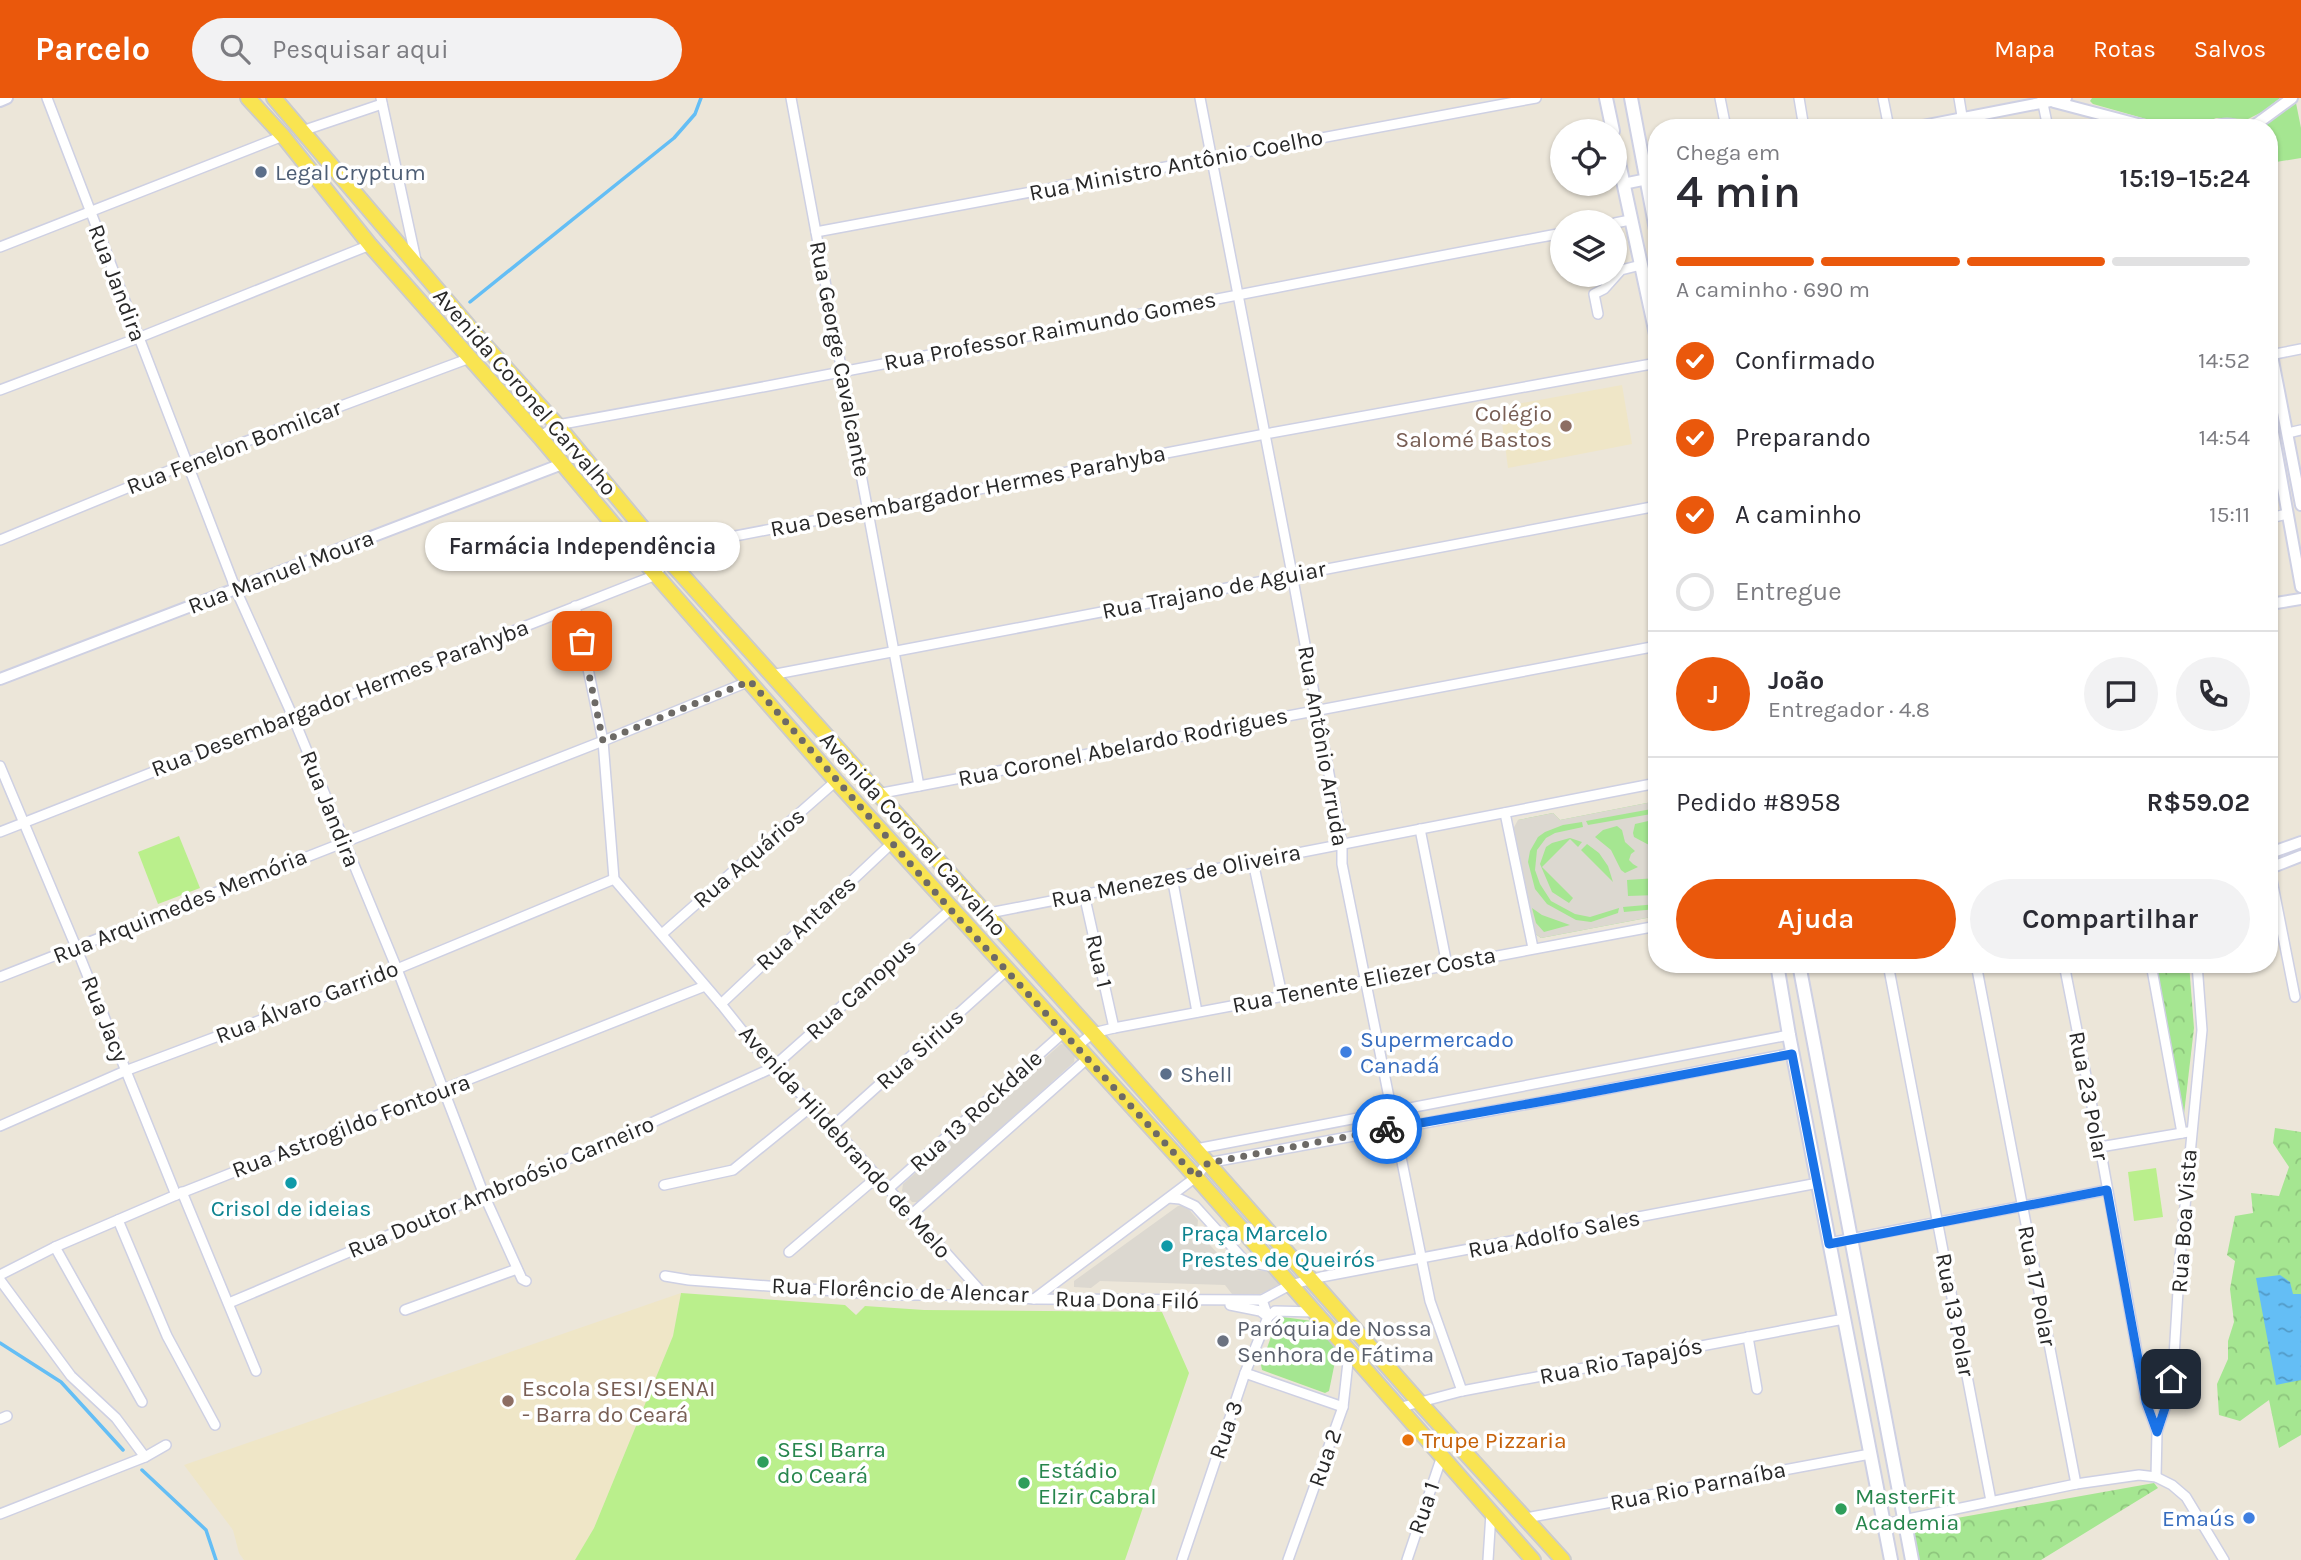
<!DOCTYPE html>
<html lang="pt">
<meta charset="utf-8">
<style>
:root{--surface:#fff;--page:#f2f2f3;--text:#2b2b33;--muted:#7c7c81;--line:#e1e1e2;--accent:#ea580c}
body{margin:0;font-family:Karla,sans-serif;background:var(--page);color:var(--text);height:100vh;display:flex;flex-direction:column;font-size:26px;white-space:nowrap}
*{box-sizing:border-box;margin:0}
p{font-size:23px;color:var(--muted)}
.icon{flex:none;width:38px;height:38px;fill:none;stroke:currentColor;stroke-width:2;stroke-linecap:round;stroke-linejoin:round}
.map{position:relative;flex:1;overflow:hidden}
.sheet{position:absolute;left:1648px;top:21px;width:630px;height:854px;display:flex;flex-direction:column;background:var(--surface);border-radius:28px;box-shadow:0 2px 5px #0004}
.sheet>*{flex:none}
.fabs{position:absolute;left:1550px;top:21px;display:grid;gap:14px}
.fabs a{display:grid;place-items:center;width:77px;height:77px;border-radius:50%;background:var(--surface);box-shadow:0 2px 5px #0004;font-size:35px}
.pin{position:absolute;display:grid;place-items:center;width:60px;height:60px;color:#fff;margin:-30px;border-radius:14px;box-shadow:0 4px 10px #0006}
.courier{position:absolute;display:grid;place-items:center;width:70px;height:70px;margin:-35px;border:5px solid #1a73e8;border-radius:50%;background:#fff;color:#222;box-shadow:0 2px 9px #0007}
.bubble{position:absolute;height:49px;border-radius:24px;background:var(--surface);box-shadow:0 2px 5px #0004;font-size:23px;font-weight:600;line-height:49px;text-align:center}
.overview em{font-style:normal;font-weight:600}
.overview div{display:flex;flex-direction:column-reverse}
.overview{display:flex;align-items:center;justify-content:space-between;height:119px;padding:0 28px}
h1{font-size:46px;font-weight:600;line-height:52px}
.bar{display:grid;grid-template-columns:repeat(4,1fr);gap:10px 7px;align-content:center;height:84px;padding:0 28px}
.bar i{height:9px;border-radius:5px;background:var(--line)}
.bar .current{background:var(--accent)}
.bar p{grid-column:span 4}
.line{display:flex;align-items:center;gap:18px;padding:0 28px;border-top:2px solid var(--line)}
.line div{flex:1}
.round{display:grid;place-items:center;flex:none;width:74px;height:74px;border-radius:37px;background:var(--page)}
ol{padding:0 28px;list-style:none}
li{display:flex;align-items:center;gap:21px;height:77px}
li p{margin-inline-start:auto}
li .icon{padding:7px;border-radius:50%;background:var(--accent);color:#fff;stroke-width:4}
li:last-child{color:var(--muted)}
li i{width:38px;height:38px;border:4px solid var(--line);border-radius:50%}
.button{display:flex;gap:14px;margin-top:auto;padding:14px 28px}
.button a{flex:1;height:80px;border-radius:42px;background:var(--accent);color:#fff;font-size:28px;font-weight:600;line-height:80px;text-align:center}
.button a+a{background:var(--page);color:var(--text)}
header{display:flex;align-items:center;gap:42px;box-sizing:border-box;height:98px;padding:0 35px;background:var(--accent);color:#fff}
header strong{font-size:33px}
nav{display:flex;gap:38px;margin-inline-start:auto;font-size:24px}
.search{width:490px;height:63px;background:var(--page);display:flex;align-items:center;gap:18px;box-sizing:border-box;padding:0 24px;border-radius:38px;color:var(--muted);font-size:26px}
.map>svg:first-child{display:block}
.education{fill:#efe6c7}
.forest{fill:url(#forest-crowns)}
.park{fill:#a5e691}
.pitch{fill:#baef8c}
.plaza{fill:#dcd8d0;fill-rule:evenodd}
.water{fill:url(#water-ripples)}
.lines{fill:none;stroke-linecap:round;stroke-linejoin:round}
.stream{stroke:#64bef5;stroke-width:3.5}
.minor-casing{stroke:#ced0e3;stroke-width:12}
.tertiary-casing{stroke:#ced0e3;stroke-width:14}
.secondary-casing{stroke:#ced0e3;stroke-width:16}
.primary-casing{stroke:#cbcbcb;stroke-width:18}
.minor{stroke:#fff;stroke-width:9}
.tertiary{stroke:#fff;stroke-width:10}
.secondary{stroke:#fff;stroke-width:12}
.primary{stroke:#f9e451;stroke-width:14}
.done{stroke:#6d6a66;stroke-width:7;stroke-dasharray:0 12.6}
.route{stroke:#1a73e8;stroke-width:9}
.service-dot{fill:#5c6f8a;stroke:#fff;stroke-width:2.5}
.education-dot{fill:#8d6e63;stroke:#fff;stroke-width:2.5}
.shop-dot{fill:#3f7fe0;stroke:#fff;stroke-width:2.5}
.culture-dot{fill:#0f9aa8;stroke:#fff;stroke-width:2.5}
.worship-dot{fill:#6b7280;stroke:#fff;stroke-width:2.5}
.food-dot{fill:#e8710a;stroke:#fff;stroke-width:2.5}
.leisure-dot{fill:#2e9e5b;stroke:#fff;stroke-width:2.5}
.labels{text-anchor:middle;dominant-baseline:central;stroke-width:7;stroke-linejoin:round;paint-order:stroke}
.street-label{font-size:23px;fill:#282828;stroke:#fff}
.service-label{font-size:23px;fill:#4e5e75;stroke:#fff;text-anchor:start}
.education-label{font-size:23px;fill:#785e54;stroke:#fff;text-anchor:end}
.shop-label{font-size:23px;fill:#366cbe;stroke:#fff;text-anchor:start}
.culture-label{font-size:23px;fill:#0d838f;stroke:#fff}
.worship-label{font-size:23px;fill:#5b616d;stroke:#fff;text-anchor:start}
.food-label{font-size:23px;fill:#c56008;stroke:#fff;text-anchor:start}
.leisure-label{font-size:23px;fill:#27864d;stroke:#fff;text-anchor:start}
</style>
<header>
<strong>Parcelo</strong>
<div class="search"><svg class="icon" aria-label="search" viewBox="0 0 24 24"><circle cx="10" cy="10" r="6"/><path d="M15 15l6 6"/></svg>Pesquisar aqui</div>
<nav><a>Mapa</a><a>Rotas</a><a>Salvos</a></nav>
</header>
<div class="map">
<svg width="2301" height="1462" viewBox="0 0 2301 1462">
<defs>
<pattern id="forest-crowns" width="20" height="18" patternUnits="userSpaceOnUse" patternTransform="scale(1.75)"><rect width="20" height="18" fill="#a5e691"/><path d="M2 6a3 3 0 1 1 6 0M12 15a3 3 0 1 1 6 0" fill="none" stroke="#8ec57d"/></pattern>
<pattern id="water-ripples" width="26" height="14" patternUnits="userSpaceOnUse" patternTransform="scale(1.75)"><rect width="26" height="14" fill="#64bef5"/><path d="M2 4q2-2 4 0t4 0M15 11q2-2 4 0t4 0" fill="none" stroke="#529ac6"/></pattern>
</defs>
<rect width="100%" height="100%" fill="#ece6d9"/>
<g class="education">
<path d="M1622,287l10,59 -124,24 -8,-61z"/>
<path d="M681,1195l-8,43 -79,192 -19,32h-331l-5,-7 -6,-23 -49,-65z"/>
</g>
<g class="forest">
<path d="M2155,866h34l5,64 -10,86z"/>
<path d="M2275,1030l26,4v303l-22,13 -10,-48 -29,21 -21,-6 -2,-31 11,-25v-18l6,-19 -4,-33 5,-28 -8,-6 8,-39 18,-3 -2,-20 28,3 10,-29 -16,-24z"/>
<path d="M2154,1385l4,5 -117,72h-124l-5,-34z"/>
</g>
<g class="park">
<path d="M2092,0h188l-18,14 -14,7 -32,-1 -22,10h-16l-85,-24 -3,-3z"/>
<path d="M2296,5l5,25v30l-31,5v-35h-9z"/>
<path d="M1657,703v115l-116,22 -8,-6 -15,-112 35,-7 7,7z"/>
<path d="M1283,1219l29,4 24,27v9l-7,34 -4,2 -63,-23 -1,-5 16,-45z"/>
</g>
<g class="pitch">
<path d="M179,738l21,52 -42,16 -20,-52z"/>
<path d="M2156,1070l7,49 -29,4 -6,-49z"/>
<path d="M681,1195l164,12 11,10 9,-9 59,4 238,2 27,61 -64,187h-550l19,-32 79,-192z"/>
</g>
<g class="plaza">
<path d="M1657,703v7l-71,13 2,4 69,-12v6l-22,5 -2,9 1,4 15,8 4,7 4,9v17l-30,2 1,16 29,-1v9l-34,3 1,5 33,-3v7l-116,22 -8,-6 -20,-103 5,-9 35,-7 7,7zM1582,724l1,5 -28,6 -9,5 -9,12 -2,20 5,14 11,17 24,13 15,3 29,-9 -1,5 -27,9 -15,-2 -29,-16 -12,-15 -7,-27 2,-11 8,-14 7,-5 18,-7zM1617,728l5,4 3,12 10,9 -4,3 -2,6 4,4 5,3 -13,6 -4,-3 -10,-20 -16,-13 8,-7zM1570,740l12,4 -4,5 -8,-8 -28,28 31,31 -4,5 -17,-11 -12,-28 6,-17 6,-4zM1587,746l12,9 9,13 5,16 -32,-32zM1532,810l10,7 28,10 -26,7 -8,-9z"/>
<path d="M1061,946l5,1 9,10 -1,7 -155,140h-7l-10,-11 1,-7z"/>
<path d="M1178,1108h8l12,14 -1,11 35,38 37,2 9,11v5l-18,7h-28l-7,-9 -125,-4 -9,7 -17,-1v-6z"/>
</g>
<path class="water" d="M2280,1177l10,7 3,12h8v86l-25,5 -20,-107z"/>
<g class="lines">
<g class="stream">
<path d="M470,204l204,-164 21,-24 6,-16"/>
<path d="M0,1245l61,39 62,68"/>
<path d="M142,1372l64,60 10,30"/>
</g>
<defs>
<g id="minor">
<path d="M47,0l189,492 57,127 104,252 87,226 38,84 4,2"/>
<path d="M381,0l35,162"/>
<path d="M791,0l128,688"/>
<path d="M1200,0l92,476 50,270v20l88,437 32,90"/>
<path d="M1720,0l6,30"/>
<path d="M1799,0l5,30"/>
<path d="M1883,0l6,30"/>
<path d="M1959,0l5,30"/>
<path d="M2042,1l6,29"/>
<path d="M302,33l80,-27"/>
<path d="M1615,125l15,-3"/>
<path d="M816,134l720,-134"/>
<path d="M0,149l283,-111"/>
<path d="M1598,216l-4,-20 10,-5 17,-19 20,-5"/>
<path d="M2270,257l31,-6"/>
<path d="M0,292l138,-52 232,-93"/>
<path d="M2288,335l13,-3"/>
<path d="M540,339l17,-12c336,-60 670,-130 1006,-192"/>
<path d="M2270,420l17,-4"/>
<path d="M0,442l188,-77 282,-105"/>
<path d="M575,508l28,135 11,138 107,125 51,64 41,37 171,190"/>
<path d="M771,577l886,-169"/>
<path d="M0,668l76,181 100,248"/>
<path d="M877,696l780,-148"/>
<path d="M1505,715l28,135"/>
<path d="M1420,731l27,136"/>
<path d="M0,734l656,-257 17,-27 592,-114 392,-71"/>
<path d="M1253,764l29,133"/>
<path d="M2270,772l25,127"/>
<path d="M1172,779l25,135"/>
<path d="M1084,796l30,134"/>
<path d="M984,816l673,-131"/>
<path d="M662,836l174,-153"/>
<path d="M1888,866l103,537"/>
<path d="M1976,866l100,520"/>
<path d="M2064,866l36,183 46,255 11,30"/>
<path d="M2151,866l31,169"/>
<path d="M0,879l603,-236 147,-60"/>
<path d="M721,906l171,-161"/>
<path d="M1076,949l17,-14 21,-5 543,-102"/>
<path d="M0,1028l125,-55 272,-102 217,-90"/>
<path d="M832,1029l175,-157"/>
<path d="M2100,1049l88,-15"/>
<path d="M1196,1051l593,-114"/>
<path d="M664,1087l69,-15 80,-65"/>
<path d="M888,1091l175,-156"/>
<path d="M182,1094l74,179"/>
<path d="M1169,1100l11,1 15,7 50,55 28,6"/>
<path d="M912,1116l175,-155"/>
<path d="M118,1122l49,116 48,89"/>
<path d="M1829,1145l278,-53"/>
<path d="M55,1149l87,155"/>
<path d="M789,1154l88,-75"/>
<path d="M0,1177l55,-28 121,-52 529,-209"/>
<path d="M665,1178l24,4 199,15h96l50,4 228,1 28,-15 31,-8 497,-94"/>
<path d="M0,1182l71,96 45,42 29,39"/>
<path d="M1034,1201l162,-122 11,-14 354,-65 231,-45"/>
<path d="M229,1205l400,-170 143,-65 178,-158"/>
<path d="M1230,1207l30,6 8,6"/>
<path d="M405,1212l112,-41"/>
<path d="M1268,1219l7,-6 39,1"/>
<path d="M1748,1239l9,52"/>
<path d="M1245,1275l98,34"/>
<path d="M1398,1310l64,-17 382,-72"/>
<path d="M0,1321l7,-3"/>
<path d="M2156,1379l1,-45 10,-30 7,-45 6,-99 22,-228 -5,-66"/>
<path d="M0,1416l145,-57 21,-12"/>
<path d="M1526,1420l344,-64"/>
<path d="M1884,1426l192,-40 63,-9 17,2 16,8 14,12 38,63"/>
<path d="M1182,1462l63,-187 23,-56 -6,-17"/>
<path d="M1288,1462l55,-153 6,-54"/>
<path d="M1407,1462l35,-104"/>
<path d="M1488,1462l3,-47"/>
</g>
<g id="tertiary">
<path d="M0,3l7,-3"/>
<path d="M2054,4l99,26"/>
<path d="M1912,30l154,-30"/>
<path d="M2214,30c9,-5 17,-5 27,0"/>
<path d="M2251,30l41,-30"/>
<path d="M1623,86l34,-7"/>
<path d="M2270,247l31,160"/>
<path d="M2270,318l31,171"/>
<path d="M2270,506l31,-5"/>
<path d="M0,581l562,-215"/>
<path d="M2270,755l31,-11"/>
<path d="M2270,770l31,-12"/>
<path d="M1778,870l16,-4"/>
</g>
<g id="secondary">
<path d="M1606,0l7,33"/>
<path d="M1631,0l26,137"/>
<path d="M1615,46l42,195"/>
<path d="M1777,866l12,71 102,525"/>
<path d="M1799,866l113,596"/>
</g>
<g id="primary">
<path d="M248,0l35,38 87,109 170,192 116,138 180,206 360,396 337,383"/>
<path d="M274,0l208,244 75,83 117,141 419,467 326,369 144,158"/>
</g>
</defs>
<use href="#minor" class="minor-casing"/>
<use href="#tertiary" class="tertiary-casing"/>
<use href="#secondary" class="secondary-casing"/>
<use href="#primary" class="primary-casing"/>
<use href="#minor" class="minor"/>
<use href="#tertiary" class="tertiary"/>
<use href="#secondary" class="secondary"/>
<use href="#primary" class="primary"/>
</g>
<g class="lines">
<path class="done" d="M582,543l21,100 147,-60 200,228 246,268 12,-14 179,-34"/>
<path class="route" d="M1387,1031l174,-31 231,-44 37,190 278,-54 39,212 11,30 10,-30 4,-23"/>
</g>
<g class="service-dot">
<circle cx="261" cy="74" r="7"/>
<circle cx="1166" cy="976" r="7"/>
</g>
<g class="education-dot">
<circle cx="1566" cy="328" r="7"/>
<circle cx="508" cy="1303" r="7"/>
</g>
<g class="shop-dot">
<circle cx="1346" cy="954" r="7"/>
<circle cx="2249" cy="1420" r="7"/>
</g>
<g class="culture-dot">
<circle cx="291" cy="1085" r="7"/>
<circle cx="1167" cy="1148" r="7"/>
</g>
<circle class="worship-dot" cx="1223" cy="1243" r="7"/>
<circle class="food-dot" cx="1408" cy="1342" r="7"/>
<g class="leisure-dot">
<circle cx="763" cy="1364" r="7"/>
<circle cx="1024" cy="1385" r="7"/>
<circle cx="1841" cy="1411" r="7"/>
</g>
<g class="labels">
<g class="street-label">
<text transform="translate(1176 67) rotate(-11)">Rua Ministro Antônio Coelho</text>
<text transform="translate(117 185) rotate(69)">Rua Jandira</text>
<text transform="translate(1050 233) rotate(-11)">Rua Professor Raimundo Gomes</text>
<text transform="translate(840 261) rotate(79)">Rua George Cavalcante</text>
<text transform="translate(525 294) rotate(49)">Avenida Coronel Carvalho</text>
<text transform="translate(234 349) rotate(-21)">Rua Fenelon Bomilcar</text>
<text transform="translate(968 393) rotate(-11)">Rua Desembargador Hermes Parahyba</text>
<text transform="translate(281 474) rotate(-21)">Rua Manuel Moura</text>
<text transform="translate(1214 492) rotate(-11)">Rua Trajano de Aguiar</text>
<text transform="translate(340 600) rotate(-21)">Rua Desembargador Hermes Parahyba</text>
<text transform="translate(1323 648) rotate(80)">Rua Antônio Arruda</text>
<text transform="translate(1123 649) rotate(-11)">Rua Coronel Abelardo Rodrigues</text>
<text transform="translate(330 711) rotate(68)">Rua Jandira</text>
<text transform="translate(913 736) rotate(48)">Avenida Coronel Carvalho</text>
<text transform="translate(749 760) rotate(-41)">Rua Aquários</text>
<text transform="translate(1176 778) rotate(-11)">Rua Menezes de Oliveira</text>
<text transform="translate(180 808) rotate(-22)">Rua Arquimedes Memória</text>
<text transform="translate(806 825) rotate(-43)">Rua Antares</text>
<text transform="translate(1099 863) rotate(77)">Rua 1</text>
<text transform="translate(1364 882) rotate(-11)">Rua Tenente Eliezer Costa</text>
<text transform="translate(861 891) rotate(-42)">Rua Canopus</text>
<text transform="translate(307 904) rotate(-21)">Rua Álvaro Garrido</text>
<text transform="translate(105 921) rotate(68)">Rua Jacy</text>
<text transform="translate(920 951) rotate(-42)">Rua Sirius</text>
<text transform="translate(2089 998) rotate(79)">Rua 23 Polar</text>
<text transform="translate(976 1013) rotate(-42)">Rua 13 Rockdale</text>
<text transform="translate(351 1028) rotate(-21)">Rua Astrogildo Fontoura</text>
<text transform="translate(845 1044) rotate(48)">Avenida Hildebrando de Melo</text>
<text transform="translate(501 1089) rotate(-23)">Rua Doutor Ambroósio Carneiro</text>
<text transform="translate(2184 1123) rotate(-86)">Rua Boa Vista</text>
<text transform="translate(1554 1136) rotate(-11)">Rua Adolfo Sales</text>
<text transform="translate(2037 1188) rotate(79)">Rua 17 Polar</text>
<text transform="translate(900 1192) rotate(2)">Rua Florêncio de Alencar</text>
<text transform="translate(1127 1202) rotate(1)">Rua Dona Filó</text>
<text transform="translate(1955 1217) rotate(79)">Rua 13 Polar</text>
<text transform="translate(1621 1263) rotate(-11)">Rua Rio Tapajós</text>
<text transform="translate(1226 1332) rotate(-71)">Rua 3</text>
<text transform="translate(1325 1360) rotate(-71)">Rua 2</text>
<text transform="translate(1698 1388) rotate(-11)">Rua Rio Parnaíba</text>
<text transform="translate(1424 1410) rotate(-71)">Rua 1</text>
</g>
<g class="service-label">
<text x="275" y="74">Legal Cryptum</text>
<text x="1180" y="976">Shell</text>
</g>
<g class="education-label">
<text x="1552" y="315">Colégio<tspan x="1552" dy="26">Salomé Bastos</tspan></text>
<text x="522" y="1290" text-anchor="start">Escola SESI/SENAI<tspan x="522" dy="26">- Barra do Ceará</tspan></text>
</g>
<g class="shop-label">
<text x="1360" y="941">Supermercado<tspan x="1360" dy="26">Canadá</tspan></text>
<text x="2235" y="1420" text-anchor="end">Emaús</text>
</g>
<g class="culture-label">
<text x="291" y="1110">Crisol de ideias</text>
<text x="1181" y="1135" text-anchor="start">Praça Marcelo<tspan x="1181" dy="26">Prestes de Queirós</tspan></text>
</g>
<g class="worship-label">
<text x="1237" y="1230">Paróquia de Nossa<tspan x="1237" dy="26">Senhora de Fátima</tspan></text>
</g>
<g class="food-label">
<text x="1422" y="1342">Trupe Pizzaria</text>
</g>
<g class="leisure-label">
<text x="777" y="1351">SESI Barra<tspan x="777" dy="26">do Ceará</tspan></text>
<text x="1038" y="1372">Estádio<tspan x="1038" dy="26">Elzir Cabral</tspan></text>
<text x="1855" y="1398">MasterFit<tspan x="1855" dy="26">Academia</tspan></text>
</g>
</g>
</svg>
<div class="fabs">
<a><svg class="icon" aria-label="locate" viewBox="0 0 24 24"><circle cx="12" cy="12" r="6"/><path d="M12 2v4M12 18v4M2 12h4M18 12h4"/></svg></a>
<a><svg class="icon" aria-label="layers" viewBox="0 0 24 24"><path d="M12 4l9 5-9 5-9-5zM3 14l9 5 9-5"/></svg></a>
</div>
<div class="pin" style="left:582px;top:543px;background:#ea580c"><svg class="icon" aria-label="bag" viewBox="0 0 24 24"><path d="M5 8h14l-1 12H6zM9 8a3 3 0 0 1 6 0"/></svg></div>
<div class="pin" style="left:2171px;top:1281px;background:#1f2937"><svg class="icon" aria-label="home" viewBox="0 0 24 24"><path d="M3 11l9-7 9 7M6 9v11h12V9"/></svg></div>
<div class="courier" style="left:1387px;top:1031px"><svg class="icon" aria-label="bike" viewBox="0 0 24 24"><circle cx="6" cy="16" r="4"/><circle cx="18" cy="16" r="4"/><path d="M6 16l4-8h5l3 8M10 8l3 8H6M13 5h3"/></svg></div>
<div class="bubble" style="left:425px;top:424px;width:315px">Farmácia Independência</div>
<section class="sheet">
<div class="overview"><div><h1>4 min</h1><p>Chega em</p></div><em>15:19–15:24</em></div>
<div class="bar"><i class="current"></i><i class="current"></i><i class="current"></i><i></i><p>A caminho · 690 m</p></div>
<ol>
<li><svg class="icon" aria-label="check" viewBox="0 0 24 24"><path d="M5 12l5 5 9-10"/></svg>Confirmado<p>14:52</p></li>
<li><svg class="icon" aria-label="check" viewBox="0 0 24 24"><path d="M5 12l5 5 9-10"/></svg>Preparando<p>14:54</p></li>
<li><svg class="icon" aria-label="check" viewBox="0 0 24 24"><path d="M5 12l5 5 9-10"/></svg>A caminho<p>15:11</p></li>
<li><i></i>Entregue</li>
</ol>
<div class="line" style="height:126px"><b class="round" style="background:var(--accent);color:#fff">J</b><div><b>João</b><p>Entregador · 4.8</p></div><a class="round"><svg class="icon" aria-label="chat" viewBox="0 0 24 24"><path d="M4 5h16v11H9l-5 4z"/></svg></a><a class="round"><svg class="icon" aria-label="phone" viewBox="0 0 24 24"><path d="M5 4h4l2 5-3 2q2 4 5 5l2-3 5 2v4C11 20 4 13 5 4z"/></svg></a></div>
<div class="line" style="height:91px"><div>Pedido #8958</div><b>R$59.02</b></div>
<div class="button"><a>Ajuda</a><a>Compartilhar</a></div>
</section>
</div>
